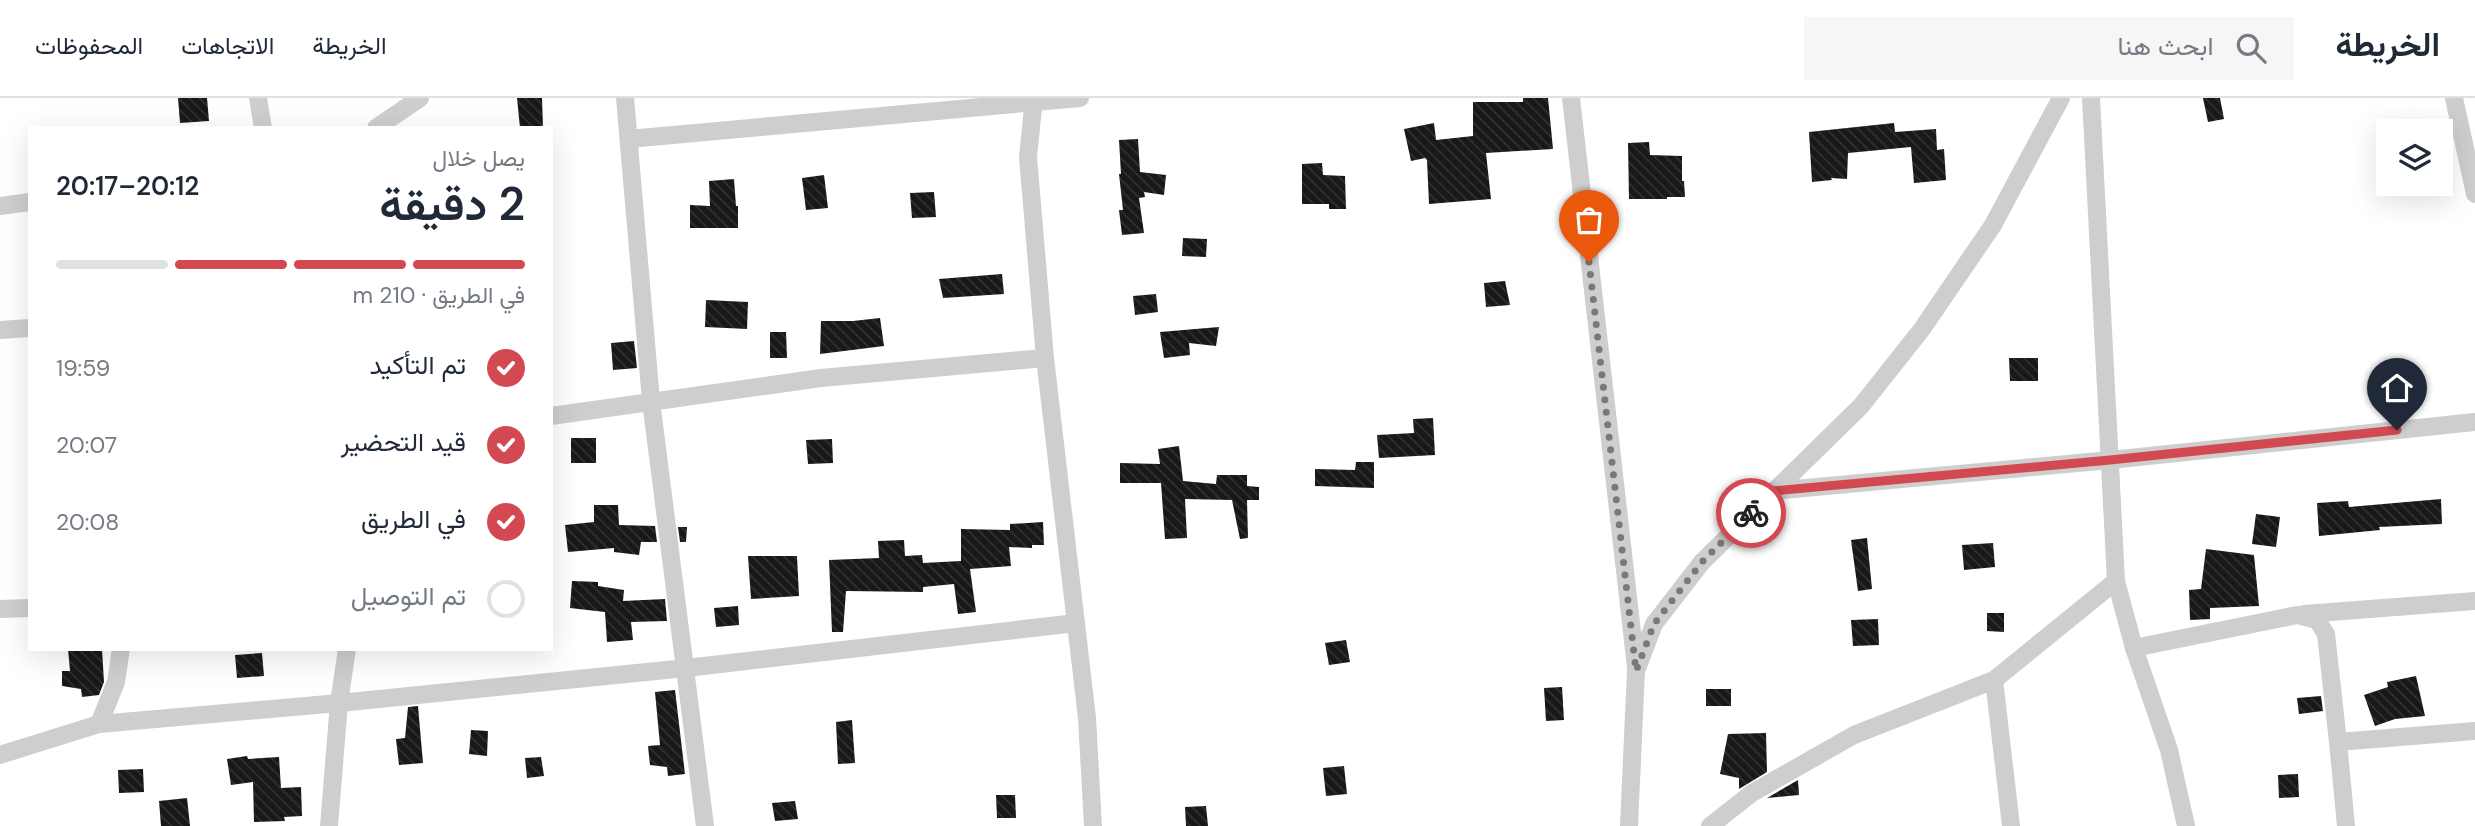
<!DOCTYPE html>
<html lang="ar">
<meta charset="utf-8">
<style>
:root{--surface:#fff;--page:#f6f6f7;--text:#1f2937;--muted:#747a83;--line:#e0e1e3;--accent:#d34952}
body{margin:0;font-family:"DM Sans",Vazirmatn,sans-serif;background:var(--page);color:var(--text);direction:rtl;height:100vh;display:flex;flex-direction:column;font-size:26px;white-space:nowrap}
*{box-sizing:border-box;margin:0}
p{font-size:23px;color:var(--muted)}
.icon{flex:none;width:38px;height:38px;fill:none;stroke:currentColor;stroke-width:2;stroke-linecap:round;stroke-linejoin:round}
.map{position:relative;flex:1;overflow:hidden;direction:ltr}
.side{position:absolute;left:28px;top:28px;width:525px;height:525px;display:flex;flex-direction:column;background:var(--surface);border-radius:0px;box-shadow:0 7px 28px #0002;direction:rtl}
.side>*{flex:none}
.fabs{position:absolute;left:2376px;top:21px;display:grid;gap:14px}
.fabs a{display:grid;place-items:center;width:77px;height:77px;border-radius:0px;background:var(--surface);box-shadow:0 7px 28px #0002;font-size:35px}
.pin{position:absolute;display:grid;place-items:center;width:60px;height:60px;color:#fff;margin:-72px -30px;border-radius:50% 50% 50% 0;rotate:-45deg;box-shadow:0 0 7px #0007}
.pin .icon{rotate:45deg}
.courier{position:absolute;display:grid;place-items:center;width:70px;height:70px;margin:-35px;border:5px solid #d34952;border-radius:50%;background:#fff;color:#222;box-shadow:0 2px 9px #0007}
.headline em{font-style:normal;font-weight:600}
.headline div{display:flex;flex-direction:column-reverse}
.headline{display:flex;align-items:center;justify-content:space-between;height:119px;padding:0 28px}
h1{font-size:46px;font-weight:600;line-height:52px}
.bar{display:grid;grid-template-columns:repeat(4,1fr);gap:10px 7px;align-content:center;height:84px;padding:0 28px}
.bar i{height:9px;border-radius:5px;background:var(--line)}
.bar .on{background:var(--accent)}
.bar p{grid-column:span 4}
ol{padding:0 28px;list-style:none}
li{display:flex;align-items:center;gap:21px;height:77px}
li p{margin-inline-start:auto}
li .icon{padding:7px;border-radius:50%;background:var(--accent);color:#fff;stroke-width:4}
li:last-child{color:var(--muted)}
li i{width:38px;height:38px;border:4px solid var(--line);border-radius:50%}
header{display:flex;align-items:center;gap:42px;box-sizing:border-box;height:98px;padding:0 35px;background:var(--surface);border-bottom:2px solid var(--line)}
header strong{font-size:33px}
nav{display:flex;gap:38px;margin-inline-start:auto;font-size:24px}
.search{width:490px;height:63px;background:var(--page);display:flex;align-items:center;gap:18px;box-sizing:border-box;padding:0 24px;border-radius:0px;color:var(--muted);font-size:26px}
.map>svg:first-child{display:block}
.building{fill:url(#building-back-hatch)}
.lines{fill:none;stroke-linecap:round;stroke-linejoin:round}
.street{stroke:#cecece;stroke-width:18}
.done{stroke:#797979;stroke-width:7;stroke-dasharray:0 12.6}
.route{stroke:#d34952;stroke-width:9}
</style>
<header>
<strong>الخريطة</strong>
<div class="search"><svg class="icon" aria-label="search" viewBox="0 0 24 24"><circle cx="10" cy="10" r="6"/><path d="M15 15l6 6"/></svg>ابحث هنا</div>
<nav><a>الخريطة</a><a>الاتجاهات</a><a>المحفوظات</a></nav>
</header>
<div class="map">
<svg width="2475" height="728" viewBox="0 0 2475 728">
<defs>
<pattern id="building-back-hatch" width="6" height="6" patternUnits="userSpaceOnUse" patternTransform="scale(1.75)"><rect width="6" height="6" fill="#181818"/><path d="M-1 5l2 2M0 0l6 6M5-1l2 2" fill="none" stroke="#313131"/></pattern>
</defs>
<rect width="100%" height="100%" fill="#fff"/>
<g class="building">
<path d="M178,0h29l2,23 -29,2z"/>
<path d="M517,0h25l1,30h-23z"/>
<path d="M1523,0h25l5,51 -67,4 5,46 -62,5 -2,-44 -2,-2 -14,3 -7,-32 30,-6 2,17 37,-4v-34h50z"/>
<path d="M2203,0h17l4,21 -16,3z"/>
<path d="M1894,25l1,9 41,-3 1,21 7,-1 2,31 -32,3 -3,-36 -63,6 -1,26 -16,-1 1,2 -20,2 -3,-50z"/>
<path d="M1138,41l2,33 26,3 -2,20 -20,-3 1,5 -6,1 5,35 -22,2 -3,-25h4l-4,-36h2l-2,-34z"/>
<path d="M1649,44l1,13 32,1v25h2l1,16h-18v2h-38l-1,-56z"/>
<path d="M1322,65l1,12 22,1 1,33h-17v-5h-27v-40z"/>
<path d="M824,77l4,33 -22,2 -4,-32z"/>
<path d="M734,81l2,27h2v22h-48v-23l20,1 -1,-25z"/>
<path d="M934,94l2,25 -24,1 -2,-25z"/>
<path d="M1183,140l24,1 -1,18 -24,-1z"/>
<path d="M1002,176l2,20 -61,4 -4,-19z"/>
<path d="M1505,183l5,24 -24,2 -2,-24z"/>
<path d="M1156,196l2,18 -23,3 -2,-19z"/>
<path d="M706,202l42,2 -1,27 -42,-2z"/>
<path d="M880,220l4,28 -64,8 1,-33h32z"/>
<path d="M1219,229l-3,19 -27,-3 1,12 -26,3 -4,-26z"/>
<path d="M770,234h16l1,26h-17z"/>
<path d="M634,243l3,27 -24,2 -2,-27z"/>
<path d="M2009,260h29v23h-28z"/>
<path d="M1433,320l2,37 -56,3 -2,-23 37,-2 -1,-14z"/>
<rect x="571" y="340" width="25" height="25"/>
<path d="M832,341l1,24 -25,1 -2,-24z"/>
<path d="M1179,348l4,35 33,3 1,-9h30v11l12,1v13h-12l1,38 -8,1 -8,-39 -47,-1 2,39 -22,1 -4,-56h-41v-20l40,1 -2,-15z"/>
<path d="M1356,364h18v26l-59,-2v-17l40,1z"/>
<path d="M2441,401l1,25 -63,3 1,3 -61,6 -2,-33 31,-2 1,6z"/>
<path d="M594,407h24l1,20 36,1 2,16h-16l-2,13 -25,-3v-4l-46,4 -3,-27 29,-3z"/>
<path d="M2256,416l24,3 -4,30 -24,-3z"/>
<path d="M1043,424l1,23h-12v3l-23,-1 2,19 -41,3 6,43 -18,2 -4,-30 -31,3v5l-77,-1 -3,41h-11l-3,-72 50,-2 -1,-17 26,-1 1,16 17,-1 1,8 38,-2v-32l49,1v-6z"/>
<path d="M678,429h9l-1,15h-6z"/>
<path d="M1867,440l5,51 -14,2 -7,-51z"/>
<path d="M1993,445l2,24 -31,3 -2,-25z"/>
<path d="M2206,451l48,6 5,51 -49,2v11l-20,1 -1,-30 12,-1z"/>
<path d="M748,458h49l2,40 -48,3z"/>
<path d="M572,483l26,1v4l26,4 -1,11 42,-2 2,22 -36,1 2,18 -26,2 -2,-30 -35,-4z"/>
<path d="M738,508l1,19 -23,2 -2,-19z"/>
<path d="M1987,515h17v19l-17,-1z"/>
<path d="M1878,521l1,26 -26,1 -2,-26z"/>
<path d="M1346,542l4,22 -21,3 -4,-22z"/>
<path d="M68,551h34l2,33 -5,13 -17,2 -1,-8 -19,-3v-15h8z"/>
<path d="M262,555l2,23 -27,2 -2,-23z"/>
<path d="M2416,578l9,40 -30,3 -20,7 -11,-31 24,-8 -1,-5z"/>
<path d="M1562,589l2,33 -18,1 -2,-33z"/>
<rect x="1706" y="591" width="25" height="17"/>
<path d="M675,592l10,84 -17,2 -1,-9 -17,-2 -2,-19 12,-1 -5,-53z"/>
<path d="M2321,598l2,15 -24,3 -2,-16z"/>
<path d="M418,608l5,57 -24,2 -3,-26 9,-1 3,-31z"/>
<path d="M852,622l3,43 -17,1 -2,-42z"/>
<path d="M471,632l17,1 -1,25 -18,-2z"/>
<path d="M1766,635l1,39 -28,17v-11l-19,-4 8,-40z"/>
<path d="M247,658l1,3 31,-2 2,31 20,-1 1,29 -18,1 1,4 -31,1 -1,-40 -22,3 -4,-26z"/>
<path d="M541,659l3,19 -17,2 -2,-20z"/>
<path d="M1344,668l3,28 -21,2 -3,-28z"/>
<path d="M143,671l1,23 -25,1 -1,-23z"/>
<path d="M2298,676l1,23 -20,1 -1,-23z"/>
<path d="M1798,682l1,15 -32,3z"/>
<path d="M996,697h19l1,23h-19z"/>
<path d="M187,700l3,28h-29l-2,-25z"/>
<path d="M795,703l3,18 -23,2 -3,-18z"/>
<path d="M1206,708l2,20h-22l-1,-19z"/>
</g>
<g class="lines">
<g class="street">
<path d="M258,0l5,30"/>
<path d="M625,0l26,303 54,425"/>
<path d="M1034,0l-6,59 17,201 42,360 6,108"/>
<path d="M1571,0l65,569"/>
<path d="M2091,0l25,483 18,67 35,102 17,76"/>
<path d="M2454,0l21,96"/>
<path d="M376,30l44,-30"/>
<path d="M629,41l451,-41"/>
<path d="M0,108l30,-4"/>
<path d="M0,232l30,-2"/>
<path d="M551,318l270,-38 224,-20"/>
<path d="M1773,393l337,-31 365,-38"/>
<path d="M0,511l30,-1"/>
<path d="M2304,516l171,-13"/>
<path d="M2134,550l163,-33 20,5 9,14 12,108"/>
<path d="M1994,582l122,-99"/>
<path d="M99,626l17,-42 5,-33"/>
<path d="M0,657l99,-31 240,-21 347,-35 390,-45"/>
<path d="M329,728l10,-123 8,-54"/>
<path d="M1629,728l7,-155 18,-47 48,-62 159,-156 61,-77 71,-104 68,-127"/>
<path d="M1710,728l42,-33 102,-58 140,-55 17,146"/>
<path d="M2346,728l-8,-84 137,-11"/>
</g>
</g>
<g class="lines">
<path class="done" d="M1589,164l47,409 18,-47 48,-62 49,-49"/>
<path class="route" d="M1751,415l22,-22 337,-31 287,-30"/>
</g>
</svg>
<div class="fabs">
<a><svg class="icon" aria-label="layers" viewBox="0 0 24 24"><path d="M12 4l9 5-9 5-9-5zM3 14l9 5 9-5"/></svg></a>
</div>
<div class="pin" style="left:1589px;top:164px;background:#ea580c"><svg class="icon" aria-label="bag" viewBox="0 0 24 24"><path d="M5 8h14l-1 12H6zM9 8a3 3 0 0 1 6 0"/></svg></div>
<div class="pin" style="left:2397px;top:332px;background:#1f2937"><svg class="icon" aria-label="home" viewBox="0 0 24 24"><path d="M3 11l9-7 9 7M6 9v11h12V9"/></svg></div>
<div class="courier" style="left:1751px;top:415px"><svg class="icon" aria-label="bike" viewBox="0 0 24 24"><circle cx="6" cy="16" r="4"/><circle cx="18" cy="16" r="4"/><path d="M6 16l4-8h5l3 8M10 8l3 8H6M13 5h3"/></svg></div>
<section class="side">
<div class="headline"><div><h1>2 دقيقة</h1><p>يصل خلال</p></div><em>20:12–20:17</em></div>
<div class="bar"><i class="on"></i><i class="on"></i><i class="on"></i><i></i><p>في الطريق · 210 m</p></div>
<ol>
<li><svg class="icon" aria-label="check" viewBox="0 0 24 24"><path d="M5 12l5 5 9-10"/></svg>تم التأكيد<p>19:59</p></li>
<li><svg class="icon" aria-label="check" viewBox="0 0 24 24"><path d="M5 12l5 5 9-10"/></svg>قيد التحضير<p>20:07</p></li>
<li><svg class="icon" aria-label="check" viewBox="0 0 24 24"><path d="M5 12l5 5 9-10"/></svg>في الطريق<p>20:08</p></li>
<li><i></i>تم التوصيل</li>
</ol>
</section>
</div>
